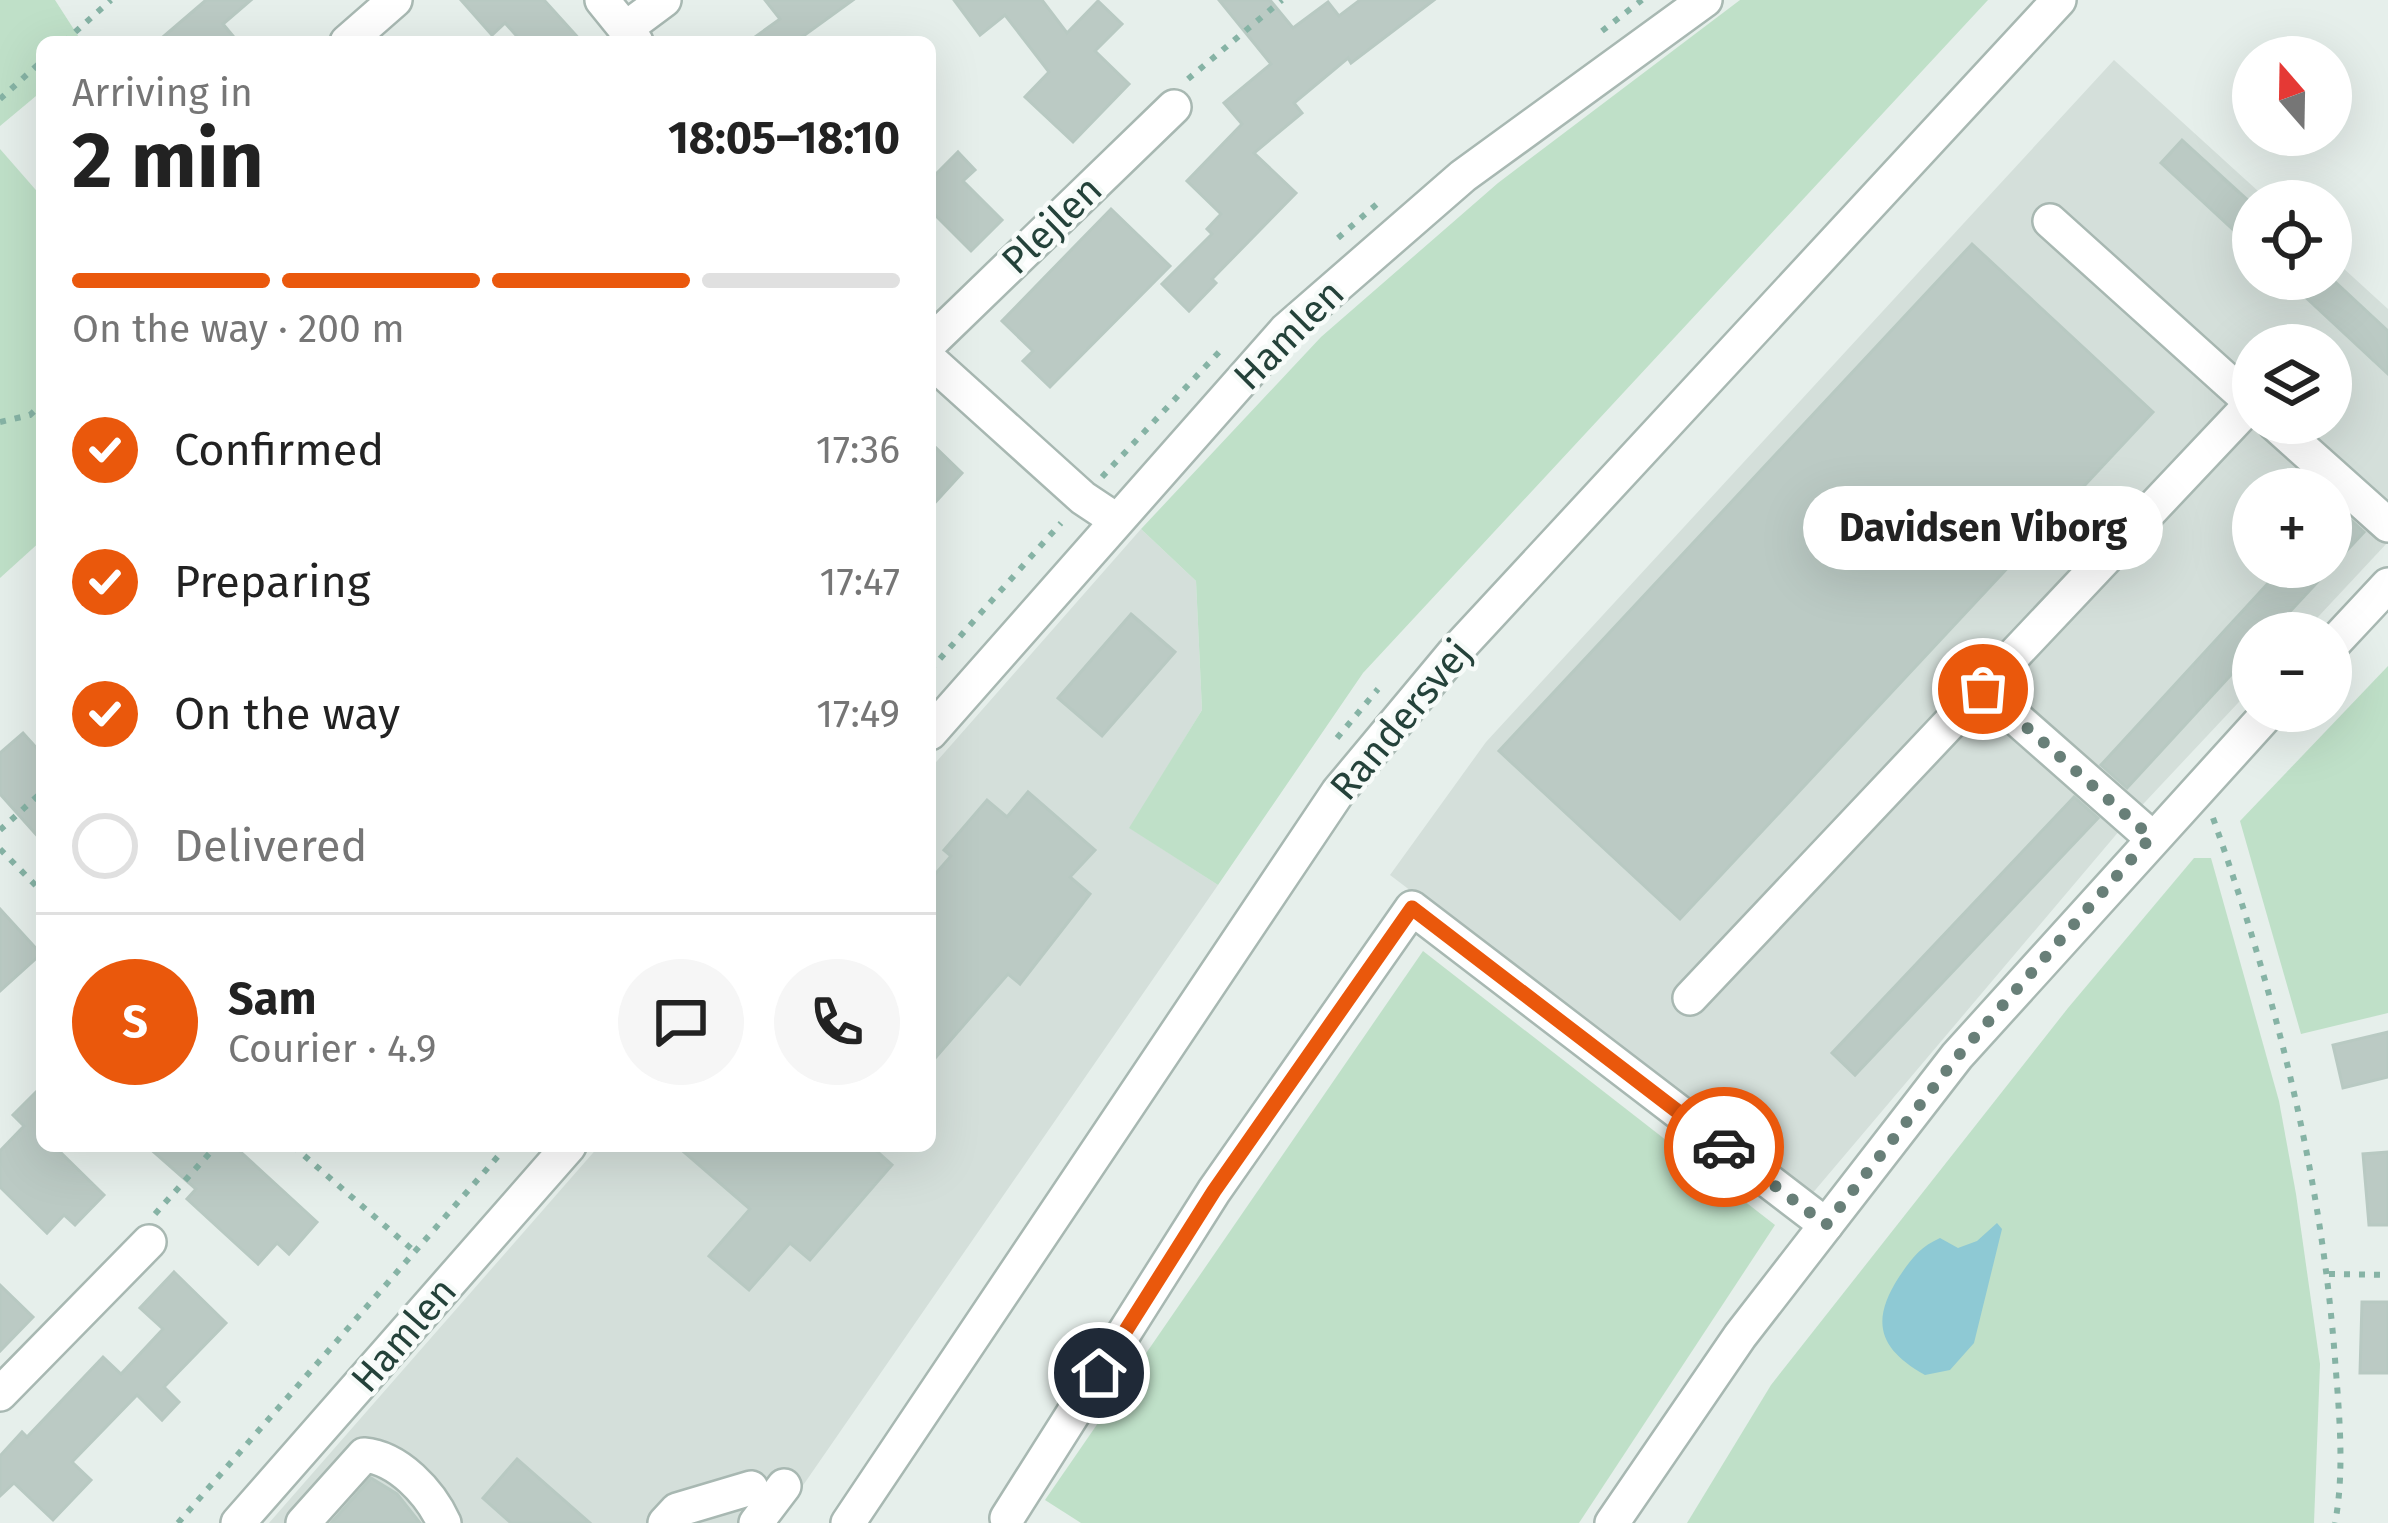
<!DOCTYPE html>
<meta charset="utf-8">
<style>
:root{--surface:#fff;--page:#f6f6f6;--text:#222;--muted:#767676;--line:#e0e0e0;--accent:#ea580c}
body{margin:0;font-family:"Fira Sans",sans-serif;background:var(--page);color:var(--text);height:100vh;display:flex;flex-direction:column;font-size:45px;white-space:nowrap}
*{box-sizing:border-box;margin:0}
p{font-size:39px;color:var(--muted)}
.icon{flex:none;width:66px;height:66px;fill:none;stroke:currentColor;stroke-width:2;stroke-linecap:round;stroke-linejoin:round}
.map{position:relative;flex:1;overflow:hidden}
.drawer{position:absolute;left:36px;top:36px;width:900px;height:1116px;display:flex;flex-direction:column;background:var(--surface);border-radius:18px;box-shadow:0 12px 48px #0002}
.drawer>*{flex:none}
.needle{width:78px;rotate:340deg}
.controls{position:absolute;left:2232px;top:36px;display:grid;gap:24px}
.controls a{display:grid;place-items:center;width:120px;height:120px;border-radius:50%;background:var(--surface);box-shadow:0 12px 48px #0002;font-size:60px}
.pin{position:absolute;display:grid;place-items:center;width:102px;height:102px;color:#fff;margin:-51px;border:6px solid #fff;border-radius:50%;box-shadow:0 3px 12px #0007}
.courier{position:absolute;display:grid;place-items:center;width:120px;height:120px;margin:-60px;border:9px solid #ea580c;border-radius:50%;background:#fff;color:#222;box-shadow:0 3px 15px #0007}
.bubble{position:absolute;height:84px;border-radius:42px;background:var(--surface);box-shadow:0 12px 48px #0002;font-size:39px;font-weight:700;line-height:84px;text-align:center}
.summary em{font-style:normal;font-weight:700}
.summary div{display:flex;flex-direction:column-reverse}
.summary{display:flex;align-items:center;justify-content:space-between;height:204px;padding:0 36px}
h1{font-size:78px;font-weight:700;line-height:90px}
.bar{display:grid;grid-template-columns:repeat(4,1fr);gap:18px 12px;align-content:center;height:144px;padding:0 36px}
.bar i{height:15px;border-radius:9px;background:var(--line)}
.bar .on{background:var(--accent)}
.bar p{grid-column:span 4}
.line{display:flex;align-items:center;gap:30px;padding:0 36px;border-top:3px solid var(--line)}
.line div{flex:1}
.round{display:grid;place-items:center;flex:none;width:126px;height:126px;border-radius:63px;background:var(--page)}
ol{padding:0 36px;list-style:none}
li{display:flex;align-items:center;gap:36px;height:132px}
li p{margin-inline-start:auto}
li .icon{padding:12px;border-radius:50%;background:var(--accent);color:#fff;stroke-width:4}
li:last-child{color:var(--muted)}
li i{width:66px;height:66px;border:6px solid var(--line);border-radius:50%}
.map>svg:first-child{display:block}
.built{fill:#d4dfda;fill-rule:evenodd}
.green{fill:#bfe0c8}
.water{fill:#8ec9d4}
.building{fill:#bbcac4;stroke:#b8c9c2;stroke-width:3}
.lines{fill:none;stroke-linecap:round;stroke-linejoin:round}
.minor-casing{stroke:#a8b8b2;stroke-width:38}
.path{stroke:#86b3a5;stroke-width:6;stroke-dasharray:6 9;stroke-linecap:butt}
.minor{stroke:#fff;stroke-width:33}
.done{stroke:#687f78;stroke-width:12;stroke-dasharray:0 21.6}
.route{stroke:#ea580c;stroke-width:15}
.labels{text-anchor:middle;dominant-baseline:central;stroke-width:9;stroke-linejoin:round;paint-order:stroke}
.street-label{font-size:39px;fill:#24423a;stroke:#f7fbf9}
</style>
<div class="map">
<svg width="2388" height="1523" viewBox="0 0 2388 1523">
<rect width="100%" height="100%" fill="#e6efeb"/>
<g class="built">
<path d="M2114,60l155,141h-16v78h78v-22l57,52v233l-85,91h-50v54l-122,130 -320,378 -421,-320 96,-133zM2253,345h78v78h-78zM2253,489h78v78h-78z"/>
<path d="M1141,529l55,52 6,129 -72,118 88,57 -441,638h-508l330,-377h331v-377z"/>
</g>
<g class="green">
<path d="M0,0h55l27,42h-40v49l-42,35z"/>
<path d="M1740,0h248l-625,673 -145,212 -89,-57 73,-118 -6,-129 -55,-52 180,-192 177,-154z"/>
<path d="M0,149l42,48v343l-42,38z"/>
<path d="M2388,666v347l-87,21 -61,-213z"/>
<path d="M2194,858h17l68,243 17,93 24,170 -6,159h-627l84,-138 297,-377z"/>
<path d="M1423,951l352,274 -196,298h-498l-36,-23z"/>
</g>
<path class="water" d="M1997,1223l5,6 -28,114 -24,27 -25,5c-46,-26 -55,-53 -26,-98 12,-18 21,-30 41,-39l18,10 19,-7z"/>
<g class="building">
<path d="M206,0h45l-28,24 15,18h-81z"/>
<path d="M461,0h83l38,42h-60l-17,-19 -13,12z"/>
<path d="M765,0h88l-58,42h-47l32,-23z"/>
<path d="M954,0h88l25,33 31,-32 24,23 -27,27 34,33 -56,58 -48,-45 24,-25 -44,-57 -25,20z"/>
<path d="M1219,0h51l23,28 35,-26 11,14 21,-16h74l-83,63 -3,-5 -54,45 8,10 -48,40 42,40 -84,86 4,4 -27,28 -27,-27 50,-50 -5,-5 14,-15 -34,-33 55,-57 -18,-21 47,-39z"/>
<path d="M2182,140l71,65v43l-92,-85z"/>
<path d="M958,152l17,18 -12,11 39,39 -31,31 -41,-41v-30z"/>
<path d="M1111,209l59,57 -120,121 -27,-26 10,-10 -31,-30z"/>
<path d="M1972,244l181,168 -473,507 -181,-168z"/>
<path d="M2286,279h46l56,52v43z"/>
<path d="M930,442l32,31 -32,35z"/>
<path d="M2331,502l33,30 -94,101h-17v18l-126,137 -26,-23 182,-198h48z"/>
<path d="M1131,614l44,38 -73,84 -44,-38z"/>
<path d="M23,733l19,21v87l-42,-47v-41z"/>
<path d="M1028,792l67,58 -25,27 20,17 -70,90 -12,-10 -78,90v-184l21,-24 -7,-6 43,-50 20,17z"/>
<path d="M2074,797l24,21 -243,257 -23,-22z"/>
<path d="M0,909l41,45 -41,37z"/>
<path d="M2388,1032v45l-45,11 -10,-43z"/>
<path d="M42,1086v60h12l50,49 -29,30 -11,-10 -17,18 -47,-46v-36l24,-25 -11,-11z"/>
<path d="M147,1146h87l83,76 -28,32 -12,-11 -19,21 -71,-65 9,-10z"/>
<path d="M677,1146h194l21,19 -82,95 -20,-17 -41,47 -40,-34 41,-47z"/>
<path d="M2388,1152v73h-19l-6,-71z"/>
<path d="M174,1272l52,51 -62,64 15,15 -17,18 -25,-25 -65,67 19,18 -38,40 -39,-37 -14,13v-40l22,-24 5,5 76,-80 18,17 42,-45 -23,-21z"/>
<path d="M0,1285l33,32 -33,34z"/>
<path d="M2362,1302h26v71h-28z"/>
<path d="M517,1459l73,64h-79l-28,-25z"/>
<path d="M371,1478l26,16 23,29h-89z"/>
</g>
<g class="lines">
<defs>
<g id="minor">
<path d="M602,0l34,42"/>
<path d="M625,29l39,-29"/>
<path d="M347,42l48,-42"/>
<path d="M2050,221l203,183"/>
<path d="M930,343l244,-236"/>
<path d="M930,360l153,138 33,22"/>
<path d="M2274,423l114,102"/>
<path d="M2331,646l57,-61"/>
<path d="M1983,689l168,148"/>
<path d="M930,733l356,-403 177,-154 242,-176"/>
<path d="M1690,998l562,-595"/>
<path d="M0,1394l149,-152"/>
<path d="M1007,1518l207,-327 198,-283 414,317"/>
<path d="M238,1523l331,-377"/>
<path d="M303,1523l61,-68c34,3 66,37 80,68"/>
<path d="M665,1523l12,-13 74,-22"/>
<path d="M756,1523l28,-37"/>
<path d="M848,1523l490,-731 115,-138 606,-654"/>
<path d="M1612,1523l128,-187 217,-280 313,-345"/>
</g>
</defs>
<use href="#minor" class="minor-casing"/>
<g class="path">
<path d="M1602,31l40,-31"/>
<path d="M64,42l47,-42"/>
<path d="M1188,79l94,-79"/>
<path d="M0,99l42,-38"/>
<path d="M1338,238l40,-35"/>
<path d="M0,422l30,-7 12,-11"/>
<path d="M1102,477l118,-126"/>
<path d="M930,670l131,-147"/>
<path d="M2331,690l14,-15"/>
<path d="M2299,724l12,-13"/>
<path d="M1337,738l41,-49"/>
<path d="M2213,818c62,175 108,355 122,541 4,53 10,112 0,164"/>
<path d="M0,830l42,-38"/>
<path d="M0,849l42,43"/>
<path d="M293,1146l121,105"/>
<path d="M155,1214l61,-68"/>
<path d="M2329,1274l59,1"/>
<path d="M178,1523l329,-377"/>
</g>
<use href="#minor" class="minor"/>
</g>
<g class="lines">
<path class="done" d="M1724,1147l102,78 132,-169 193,-219 -168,-148"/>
<path class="route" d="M1099,1373l115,-182 198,-283 312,239"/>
</g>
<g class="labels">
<g class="street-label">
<text transform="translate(1052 225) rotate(-44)">Plejlen</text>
<text transform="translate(1289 335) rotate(-45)">Hamlen</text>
<text transform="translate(1401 720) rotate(-50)">Randersvej</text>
<text transform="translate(404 1335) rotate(-49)">Hamlen</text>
</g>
</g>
</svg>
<div class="controls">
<a><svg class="needle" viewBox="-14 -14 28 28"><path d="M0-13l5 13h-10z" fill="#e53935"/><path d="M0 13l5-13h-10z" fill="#767676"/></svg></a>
<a><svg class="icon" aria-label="locate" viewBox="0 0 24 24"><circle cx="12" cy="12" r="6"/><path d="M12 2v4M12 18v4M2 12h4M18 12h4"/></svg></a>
<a><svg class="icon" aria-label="layers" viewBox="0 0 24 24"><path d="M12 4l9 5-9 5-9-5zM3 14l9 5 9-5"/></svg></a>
<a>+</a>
<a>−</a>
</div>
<div class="pin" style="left:1983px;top:689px;background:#ea580c"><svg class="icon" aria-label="bag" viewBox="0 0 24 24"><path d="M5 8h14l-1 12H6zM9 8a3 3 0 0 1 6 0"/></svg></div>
<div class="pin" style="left:1099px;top:1373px;background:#1f2937"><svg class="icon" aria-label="home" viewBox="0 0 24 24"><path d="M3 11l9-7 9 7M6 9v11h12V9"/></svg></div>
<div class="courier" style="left:1724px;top:1147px"><svg class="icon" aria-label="car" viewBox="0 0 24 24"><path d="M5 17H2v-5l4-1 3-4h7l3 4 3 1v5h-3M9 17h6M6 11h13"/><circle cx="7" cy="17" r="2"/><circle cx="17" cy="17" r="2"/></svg></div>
<div class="bubble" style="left:1803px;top:486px;width:360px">Davidsen Viborg</div>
<section class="drawer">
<div class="summary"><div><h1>2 min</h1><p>Arriving in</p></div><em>18:05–18:10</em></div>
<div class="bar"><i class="on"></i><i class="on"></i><i class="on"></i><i></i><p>On the way · 200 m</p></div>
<ol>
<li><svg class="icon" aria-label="check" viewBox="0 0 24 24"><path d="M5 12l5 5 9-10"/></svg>Confirmed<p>17:36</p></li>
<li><svg class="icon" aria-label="check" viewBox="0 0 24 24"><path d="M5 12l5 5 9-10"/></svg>Preparing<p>17:47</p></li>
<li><svg class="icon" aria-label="check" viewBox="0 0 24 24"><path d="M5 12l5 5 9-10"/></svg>On the way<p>17:49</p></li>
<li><i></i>Delivered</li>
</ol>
<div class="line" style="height:216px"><b class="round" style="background:var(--accent);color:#fff">S</b><div><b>Sam</b><p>Courier · 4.9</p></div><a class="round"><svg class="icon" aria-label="chat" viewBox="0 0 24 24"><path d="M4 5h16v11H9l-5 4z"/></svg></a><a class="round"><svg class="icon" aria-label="phone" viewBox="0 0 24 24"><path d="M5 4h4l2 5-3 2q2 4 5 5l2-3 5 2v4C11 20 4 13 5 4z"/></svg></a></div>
</section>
</div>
